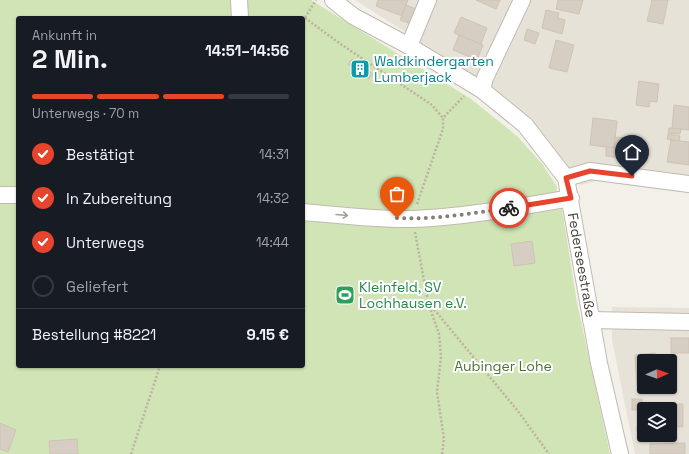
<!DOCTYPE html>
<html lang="de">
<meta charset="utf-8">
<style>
:root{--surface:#171b24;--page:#20242c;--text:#f1f3f6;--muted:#9ea1a6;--line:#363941;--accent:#e6442d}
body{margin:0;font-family:"Space Grotesk",sans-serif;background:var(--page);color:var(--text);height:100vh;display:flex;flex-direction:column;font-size:15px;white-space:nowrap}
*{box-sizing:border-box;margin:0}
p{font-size:13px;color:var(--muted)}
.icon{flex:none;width:22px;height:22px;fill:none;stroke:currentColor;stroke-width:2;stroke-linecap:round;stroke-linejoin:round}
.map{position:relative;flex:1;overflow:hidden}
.drawer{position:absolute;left:16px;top:16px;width:289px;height:352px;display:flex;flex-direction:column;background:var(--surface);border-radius:4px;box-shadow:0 1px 3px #0004}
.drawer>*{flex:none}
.needle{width:26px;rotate:88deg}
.buttons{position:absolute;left:637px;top:354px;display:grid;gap:8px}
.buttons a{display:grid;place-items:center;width:40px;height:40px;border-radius:4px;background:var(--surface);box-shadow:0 1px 3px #0004;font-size:20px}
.pin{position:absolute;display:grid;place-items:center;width:34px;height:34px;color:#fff;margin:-41px -17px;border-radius:50% 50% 50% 0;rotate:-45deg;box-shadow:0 0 4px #0007}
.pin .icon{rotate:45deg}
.courier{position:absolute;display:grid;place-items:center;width:40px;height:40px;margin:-20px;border:3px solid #e6442d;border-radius:50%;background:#fff;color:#222;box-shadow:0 1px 5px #0007}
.headline em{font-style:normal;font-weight:700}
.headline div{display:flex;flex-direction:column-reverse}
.headline{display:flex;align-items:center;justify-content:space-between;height:68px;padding:0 16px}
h1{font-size:26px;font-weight:700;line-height:30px}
.bar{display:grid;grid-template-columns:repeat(4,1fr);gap:6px 4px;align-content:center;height:48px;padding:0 16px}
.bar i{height:5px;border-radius:3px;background:var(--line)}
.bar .selected{background:var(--accent)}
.bar p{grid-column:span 4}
.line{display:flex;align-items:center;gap:10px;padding:0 16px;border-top:1px solid var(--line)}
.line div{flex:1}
ol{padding:0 16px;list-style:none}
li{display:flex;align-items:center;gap:12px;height:44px}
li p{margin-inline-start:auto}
li .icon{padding:4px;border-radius:50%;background:var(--accent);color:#fff;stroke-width:4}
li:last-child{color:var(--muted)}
li i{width:22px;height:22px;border:2px solid var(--line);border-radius:50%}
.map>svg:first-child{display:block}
.residential{fill:#e7e2d8;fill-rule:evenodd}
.green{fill:#d0e4b6;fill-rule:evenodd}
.building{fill:#d7cec3;stroke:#cec3b4}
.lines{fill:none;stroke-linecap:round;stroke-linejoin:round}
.minor-casing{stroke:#c1bab0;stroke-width:18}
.path{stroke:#beb29f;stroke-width:2.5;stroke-dasharray:2 2;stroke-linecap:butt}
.minor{stroke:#fff;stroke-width:16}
.oneway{stroke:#a2a09c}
.done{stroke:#837e76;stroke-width:4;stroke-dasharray:0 7.2}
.route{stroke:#e6442d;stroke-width:5}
.labels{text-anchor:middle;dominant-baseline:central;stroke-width:4;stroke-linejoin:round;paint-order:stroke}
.culture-label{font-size:14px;fill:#0d838f;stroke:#fff;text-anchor:start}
.street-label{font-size:14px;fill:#464038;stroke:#fff}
.leisure-label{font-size:14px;fill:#27864d;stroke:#fff;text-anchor:start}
.park-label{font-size:14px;fill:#4c7330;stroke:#fff}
</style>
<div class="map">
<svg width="689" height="454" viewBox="0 0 689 454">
<rect width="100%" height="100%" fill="#f3f0e9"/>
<g class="residential">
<path d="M355,0h334v193l-93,-12 -15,4 -51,-65 -40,-34z"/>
<path d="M612,307l77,1v146h-54l-23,-114zM644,361h26v26h-26zM644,409h26v26h-26z"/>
</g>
<path class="green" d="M0,0h311l160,99 46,37 26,29 14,22 -1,9 -140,28 146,-15 15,94 33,151h-610zM18,18h285v348h-285z"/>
<g class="building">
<path d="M378,0h30l-6,16 -26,-10z"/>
<path d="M476,0h24l-4,9z"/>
<path d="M558,0h25l-4,14 -23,-5z"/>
<path d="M652,0h16l-5,24 -16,-3z"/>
<path d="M406,5l13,5 -5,15 -14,-5z"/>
<path d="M546,10l13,3 -1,5 7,2 -3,14 -20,-6z"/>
<path d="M461,17l26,11 -6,16 -27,-11z"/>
<path d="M527,29l12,4 -4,11 -11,-4z"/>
<path d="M459,35l24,10 -6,15 -24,-10z"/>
<path d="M556,40l18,5 -7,27 -18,-4z"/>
<path d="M352,59l21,15 -4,5 -21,-15z"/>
<path d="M639,81l20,3 -2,18 -7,-1 -1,6 -13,-2z"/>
<path d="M674,105l15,2v23l-17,-2z"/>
<path d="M593,118l24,3 -3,27 -24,-3z"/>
<path d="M669,128l12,1 -1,5 -12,-1z"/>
<path d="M668,134l12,2 -1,5 -12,-2z"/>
<path d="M615,137l9,1 -2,20 -16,-2v-9l8,1z"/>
<path d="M671,140l18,2v23l-22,-3z"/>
<path d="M532,241l3,22 -21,3 -3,-22z"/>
<rect x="671" y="338" width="18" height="15"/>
<path d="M655,353l1,8h-12v25h-7l-2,-31z"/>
<rect x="632" y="399" width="10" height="11"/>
<path d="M683,404v23h-13v-18h-20v-4z"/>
<path d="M0,423l16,7 -8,22 -8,-3z"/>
<path d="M637,426l7,1v5h-7z"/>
<path d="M77,439l1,15h-28l-1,-13z"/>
<path d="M685,443v11h-35v-10z"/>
</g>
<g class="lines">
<defs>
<g id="minor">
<path d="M239,0l1,18"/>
<path d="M333,0l20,16 56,30 73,44 43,35 41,53 33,185 21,91"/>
<path d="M409,46l19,-46"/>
<path d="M482,90l3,-12 37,-78"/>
<path d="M566,178l24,-7 99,13"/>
<path d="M0,195h18"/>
<path d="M303,212c36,3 73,8 110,7 52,-2 106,-12 158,-21"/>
<path d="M591,320l98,2"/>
</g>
</defs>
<use href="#minor" class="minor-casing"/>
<g class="path">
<path d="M305,18l37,27 90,60 11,13"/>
<path d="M303,21l13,-21"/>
<path d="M417,204l26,-75v-11l21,-22"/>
<path d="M415,232l13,70 11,32 2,23 -4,35 7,47 -2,15"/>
<path d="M418,304l10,-2 89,108 32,44"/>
<path d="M131,454l29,-88"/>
</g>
<use href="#minor" class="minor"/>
</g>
<defs><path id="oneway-shaft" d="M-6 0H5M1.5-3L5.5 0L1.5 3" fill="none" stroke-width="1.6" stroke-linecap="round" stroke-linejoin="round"/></defs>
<use class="oneway" href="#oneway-shaft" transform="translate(342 215) rotate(5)"/>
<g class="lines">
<path class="done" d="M397,218c38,2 75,-5 112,-10"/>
<path class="route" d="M509,208l62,-10 -5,-20 24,-7 42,5"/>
</g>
<defs>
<symbol id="building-square" viewBox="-11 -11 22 22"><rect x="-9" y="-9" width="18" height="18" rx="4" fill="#0f9aa8" stroke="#fff"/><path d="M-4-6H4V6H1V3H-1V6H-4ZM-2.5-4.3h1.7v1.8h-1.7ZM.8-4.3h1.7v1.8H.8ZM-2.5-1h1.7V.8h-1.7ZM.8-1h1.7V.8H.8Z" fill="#fff"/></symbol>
<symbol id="stadium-square" viewBox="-11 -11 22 22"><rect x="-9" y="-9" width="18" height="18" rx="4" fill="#2e9e5b" stroke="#fff"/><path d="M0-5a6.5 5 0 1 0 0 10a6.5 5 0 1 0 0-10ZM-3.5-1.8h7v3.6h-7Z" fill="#fff"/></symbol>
</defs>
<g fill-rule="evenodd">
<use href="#building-square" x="349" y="58" width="22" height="22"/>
<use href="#stadium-square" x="334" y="284" width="22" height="22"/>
</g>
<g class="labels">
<g class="culture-label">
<text x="374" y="61">Waldkindergarten<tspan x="374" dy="16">Lumberjack</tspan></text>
</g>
<g class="street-label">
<text transform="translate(582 265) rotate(80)">Federseestraße</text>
</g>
<g class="leisure-label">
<text x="359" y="287">Kleinfeld, SV<tspan x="359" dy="16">Lochhausen e.V.</tspan></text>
</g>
<g class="park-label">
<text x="503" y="366">Aubinger Lohe</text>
</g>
</g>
</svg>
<div class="buttons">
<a><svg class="needle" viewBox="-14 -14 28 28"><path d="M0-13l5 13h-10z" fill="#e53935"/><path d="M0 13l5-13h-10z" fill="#9ea1a6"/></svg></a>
<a><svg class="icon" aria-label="layers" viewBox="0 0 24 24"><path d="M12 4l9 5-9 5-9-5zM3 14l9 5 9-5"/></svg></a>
</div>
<div class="pin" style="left:397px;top:218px;background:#ea580c"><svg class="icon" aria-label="bag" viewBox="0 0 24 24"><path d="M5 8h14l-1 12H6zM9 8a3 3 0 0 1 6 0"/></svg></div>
<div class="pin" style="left:632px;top:176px;background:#1f2937"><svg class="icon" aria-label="home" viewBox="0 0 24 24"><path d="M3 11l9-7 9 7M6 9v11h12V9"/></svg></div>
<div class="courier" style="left:509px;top:208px"><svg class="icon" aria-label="bike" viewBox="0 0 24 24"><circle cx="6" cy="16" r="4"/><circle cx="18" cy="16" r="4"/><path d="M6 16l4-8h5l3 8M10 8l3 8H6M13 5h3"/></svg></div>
<section class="drawer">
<div class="headline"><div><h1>2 Min.</h1><p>Ankunft in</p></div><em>14:51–14:56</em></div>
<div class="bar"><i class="selected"></i><i class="selected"></i><i class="selected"></i><i></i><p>Unterwegs · 70 m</p></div>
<ol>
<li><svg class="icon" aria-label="check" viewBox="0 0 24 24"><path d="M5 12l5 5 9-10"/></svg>Bestätigt<p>14:31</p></li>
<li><svg class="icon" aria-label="check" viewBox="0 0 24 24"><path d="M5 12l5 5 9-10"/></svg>In Zubereitung<p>14:32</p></li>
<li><svg class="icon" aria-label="check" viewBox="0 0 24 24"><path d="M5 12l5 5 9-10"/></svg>Unterwegs<p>14:44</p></li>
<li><i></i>Geliefert</li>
</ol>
<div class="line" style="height:52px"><div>Bestellung #8221</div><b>9.15 €</b></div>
</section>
</div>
